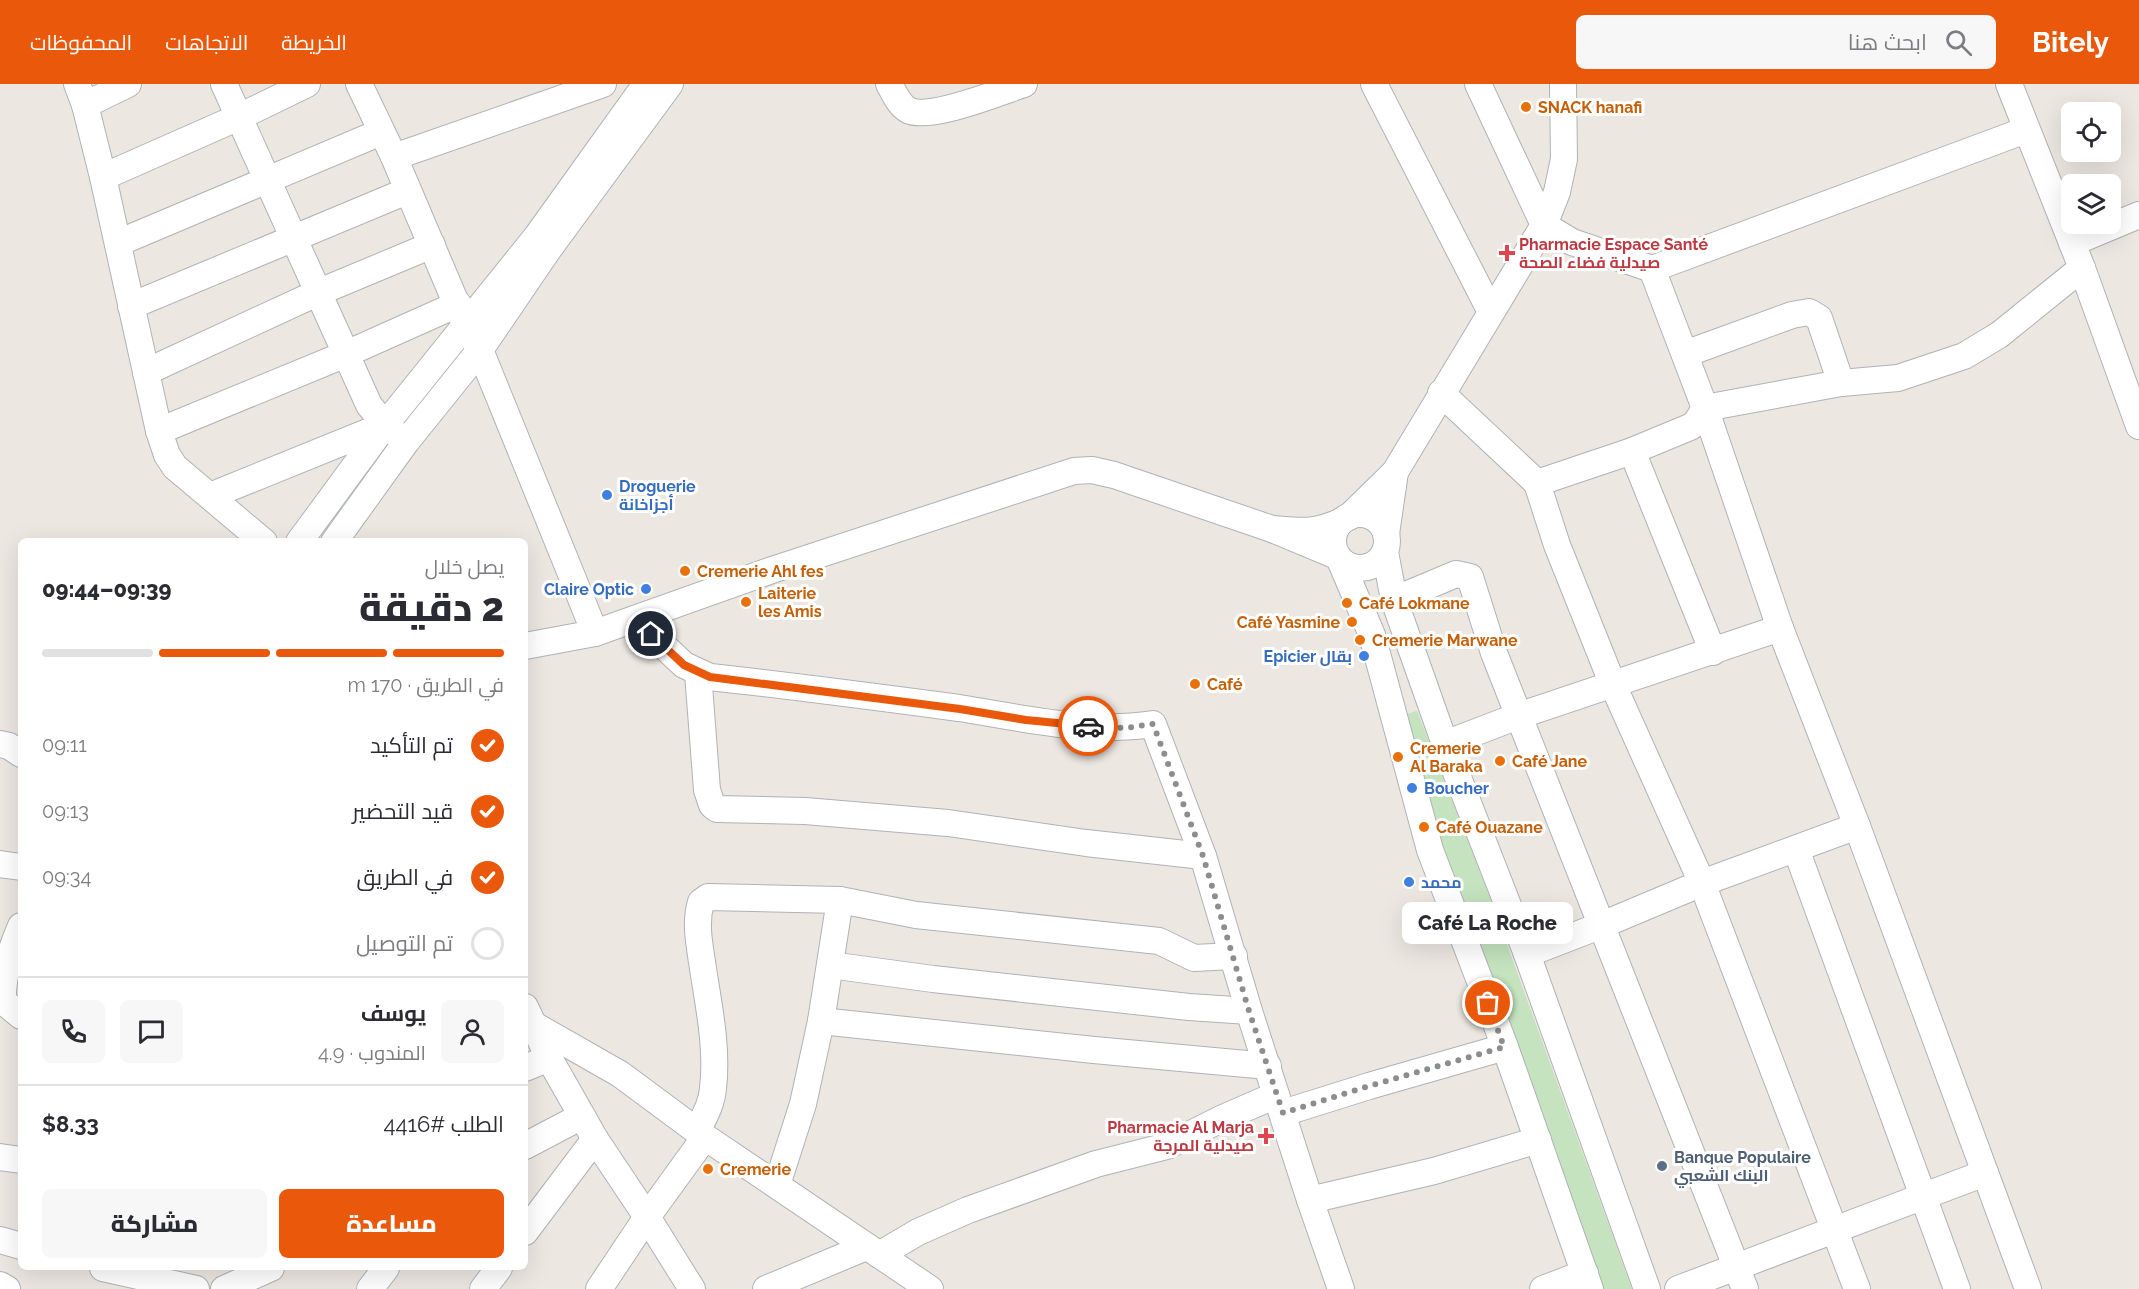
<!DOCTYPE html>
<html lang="ar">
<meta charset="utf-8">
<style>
:root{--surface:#fff;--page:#f7f7f7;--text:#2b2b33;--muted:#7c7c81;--line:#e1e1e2;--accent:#ea580c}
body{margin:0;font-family:Raleway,Cairo,sans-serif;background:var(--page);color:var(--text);direction:rtl;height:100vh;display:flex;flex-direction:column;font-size:22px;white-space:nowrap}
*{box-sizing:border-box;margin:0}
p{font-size:20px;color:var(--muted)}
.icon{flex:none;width:33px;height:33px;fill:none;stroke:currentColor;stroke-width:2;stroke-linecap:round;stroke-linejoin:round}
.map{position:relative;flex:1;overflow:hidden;direction:ltr}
.sheet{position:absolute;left:18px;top:454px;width:510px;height:732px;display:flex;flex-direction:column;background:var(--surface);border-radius:9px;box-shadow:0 6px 24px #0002;direction:rtl}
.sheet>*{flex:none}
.fabs{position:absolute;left:2061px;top:18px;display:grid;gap:12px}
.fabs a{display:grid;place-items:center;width:60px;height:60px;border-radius:9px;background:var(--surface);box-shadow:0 6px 24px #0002;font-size:30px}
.pin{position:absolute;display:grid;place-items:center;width:51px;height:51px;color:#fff;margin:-26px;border:3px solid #fff;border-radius:50%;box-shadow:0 2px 6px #0007}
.courier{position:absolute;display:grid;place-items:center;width:60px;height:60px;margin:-30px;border:4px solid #ea580c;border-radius:50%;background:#fff;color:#222;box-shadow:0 2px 8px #0007}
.bubble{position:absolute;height:42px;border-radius:9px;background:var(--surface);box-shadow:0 6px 24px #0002;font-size:20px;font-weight:800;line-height:42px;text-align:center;direction:rtl}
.overview em{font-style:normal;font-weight:800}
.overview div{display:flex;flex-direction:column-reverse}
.overview{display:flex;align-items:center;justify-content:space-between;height:102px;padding:0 24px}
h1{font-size:39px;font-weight:800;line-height:45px}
.bar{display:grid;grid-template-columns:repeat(4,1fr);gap:9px 6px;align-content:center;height:72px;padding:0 24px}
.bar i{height:8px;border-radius:4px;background:var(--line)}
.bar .current{background:var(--accent)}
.bar p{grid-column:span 4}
.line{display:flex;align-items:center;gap:15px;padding:0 24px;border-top:2px solid var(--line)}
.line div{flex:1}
.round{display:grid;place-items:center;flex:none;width:63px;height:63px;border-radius:9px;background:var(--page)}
ol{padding:0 24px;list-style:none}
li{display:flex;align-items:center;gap:18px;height:66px}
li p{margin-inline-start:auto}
li .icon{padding:6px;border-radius:50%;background:var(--accent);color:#fff;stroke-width:4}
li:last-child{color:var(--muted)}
li i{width:33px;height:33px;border:3px solid var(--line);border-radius:50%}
.button{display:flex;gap:12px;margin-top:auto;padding:12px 24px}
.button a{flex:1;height:69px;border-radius:9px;background:var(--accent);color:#fff;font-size:24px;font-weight:800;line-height:69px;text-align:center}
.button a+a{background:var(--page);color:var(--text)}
header{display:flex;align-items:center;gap:36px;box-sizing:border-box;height:84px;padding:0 30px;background:var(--accent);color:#fff}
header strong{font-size:28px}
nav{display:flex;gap:33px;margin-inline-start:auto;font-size:21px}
.search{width:420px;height:54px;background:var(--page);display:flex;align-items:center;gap:15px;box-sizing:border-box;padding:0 21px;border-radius:9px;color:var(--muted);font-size:22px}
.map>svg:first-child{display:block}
.green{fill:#c4e3be}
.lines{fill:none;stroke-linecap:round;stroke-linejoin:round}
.minor-casing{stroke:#afb3b6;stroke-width:28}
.minor{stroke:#fff;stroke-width:26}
.done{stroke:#8c8e8e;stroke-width:6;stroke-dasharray:0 10.8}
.route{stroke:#ea580c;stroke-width:8}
.food-dot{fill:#e8710a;stroke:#fff;stroke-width:2}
.health-dot{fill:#e0444e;stroke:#fff;stroke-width:2}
.shop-dot{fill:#3f7fe0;stroke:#fff;stroke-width:2}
.service-dot{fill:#5c6f8a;stroke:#fff;stroke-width:2}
.labels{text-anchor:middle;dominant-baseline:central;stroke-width:6;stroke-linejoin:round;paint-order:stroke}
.food-label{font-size:16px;font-weight:bold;fill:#c56008;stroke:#fff;text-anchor:start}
.health-label{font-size:16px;font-weight:bold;fill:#be3a42;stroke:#fff;text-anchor:start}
.shop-label{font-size:16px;font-weight:bold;fill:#366cbe;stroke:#fff;text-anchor:start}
.service-label{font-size:16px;font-weight:bold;fill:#4e5e75;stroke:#fff;text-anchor:start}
</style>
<header>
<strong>Bitely</strong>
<div class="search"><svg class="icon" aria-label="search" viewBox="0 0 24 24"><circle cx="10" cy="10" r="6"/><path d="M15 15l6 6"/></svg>ابحث هنا</div>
<nav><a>الخريطة</a><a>الاتجاهات</a><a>المحفوظات</a></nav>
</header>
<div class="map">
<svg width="2139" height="1205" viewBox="0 0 2139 1205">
<rect width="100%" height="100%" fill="#ece7e1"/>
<path class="green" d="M1417,627l72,184 143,394h-31l-171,-475 -24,-100z"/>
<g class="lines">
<defs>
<g id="minor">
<path d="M77,0l8,21 18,72 56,254 8,24 8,12 89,75"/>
<path d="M224,0l145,321 16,20 11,9"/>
<path d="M359,0l35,73 71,167 15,26 115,283"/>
<path d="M889,0c5,9 10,21 19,26 21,11 92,-18 116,-26"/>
<path d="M1374,0l117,228"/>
<path d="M1478,0l66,141 28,17 80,27 374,-139"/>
<path d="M2009,0l73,184 57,158"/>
<path d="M85,21l43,-21"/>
<path d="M394,73l209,-73"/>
<path d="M103,93l136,-60 68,-33"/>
<path d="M118,159l263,-111"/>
<path d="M2072,159l67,-28"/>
<path d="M1652,185l53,139 75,220 77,198 171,463"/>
<path d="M131,222l276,-115"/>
<path d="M146,288l171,-79 115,-48"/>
<path d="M1841,299l57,-5 66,-22 35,-21 83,-67"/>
<path d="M1441,309l96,90 95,-32 58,-24 6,-4 9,-15 136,-25 -22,-65 -10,-6 -17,3 -107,39"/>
<path d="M159,347l187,-77 112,-50"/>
<path d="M1632,367l81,201"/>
<path d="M1395,388l149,-247 13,-33 7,-33 -1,-75"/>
<path d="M1537,399l20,62 56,140 89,198 155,406"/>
<path d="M210,412l175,-71"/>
<circle cx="1360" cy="457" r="27"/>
<path d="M1349,433l46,-45 -9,62"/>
<path d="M299,458l86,-117 152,-189 109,-152"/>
<path d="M334,458l72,-100 74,-92 68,-100 122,-166"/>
<path d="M1385,468l9,48 51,144 82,210 120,335"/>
<path d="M1337,472l-65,-27c29,2 42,5 70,-8"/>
<path d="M1340,476l32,75 58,215 75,197 85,242"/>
<path d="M1394,516l62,-26 14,3 24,76 251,636"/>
<path d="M635,535l49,46 26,12c83,9 166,20 249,31 64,10 128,26 194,16l50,132 46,155 61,189 31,89"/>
<path d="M525,562l70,-13 177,-63 302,-99 18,-1 22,5 158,54"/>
<path d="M698,589l9,117 5,15 5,4 88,2 143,12 138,20 117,13"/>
<path d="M0,660l9,2 12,8"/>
<path d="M1445,660l73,-28 262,-88"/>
<path d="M1796,765l161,440"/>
<path d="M0,780l21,3"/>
<path d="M21,842c-10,23 -19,50 -18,75l18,15"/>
<path d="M1527,870l75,-29 100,-42 155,-57"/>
<path d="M830,881l103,14 256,28 60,4"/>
<path d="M525,923l24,51 46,81 52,78 45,72"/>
<path d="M821,937l19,-121 76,15 243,26 35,17 40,-2"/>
<path d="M534,941l86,49 85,63 225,152"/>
<path d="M525,984l24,-10"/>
<path d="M1283,1029l86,-27 136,-39"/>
<path d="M697,1047c7,-14 15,-27 16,-43 5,-41 -5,-85 -11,-126 -3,-20 -7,-40 -1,-60l7,-5 132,3"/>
<path d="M525,1062l57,-30"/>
<path d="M0,1073l21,3"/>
<path d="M777,1101l26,-81 18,-83 273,29 174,16"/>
<path d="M1310,1116l124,-29 104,-31"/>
<path d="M525,1148l70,-93"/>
<path d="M0,1156l21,6"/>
<path d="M879,1171l39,-23 50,-22 128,-46 71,-18 56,-28 53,-23"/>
<path d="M103,1184l93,21"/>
<path d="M0,1201l7,4"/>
<path d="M224,1205l47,-21"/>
<path d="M370,1205l16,-21"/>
<path d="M483,1205l16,-21"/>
<path d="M599,1205l48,-72 58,-80"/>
<path d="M766,1205l100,-42"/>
<path d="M1543,1205l42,-16"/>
<path d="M1678,1205l307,-116"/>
</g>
</defs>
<use href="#minor" class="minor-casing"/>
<use href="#minor" class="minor"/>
</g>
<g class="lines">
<path class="done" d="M1088,642l37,2 28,-4 50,132 46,155 34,102 86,-27 135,-39 -16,-44"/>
<path class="route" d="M651,550l33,31 26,12 250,32 66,11 62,6"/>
</g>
<g class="food-dot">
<circle cx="1526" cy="23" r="6"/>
<circle cx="685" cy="487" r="6"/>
<circle cx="746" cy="518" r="6"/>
<circle cx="1347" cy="519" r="6"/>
<circle cx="1352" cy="538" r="6"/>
<circle cx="1360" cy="556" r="6"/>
<circle cx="1195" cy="600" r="6"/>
<circle cx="1398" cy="673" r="6"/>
<circle cx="1500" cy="677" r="6"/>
<circle cx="1424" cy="743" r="6"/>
<circle cx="708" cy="1085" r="6"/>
</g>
<g class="health-dot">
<path d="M1504 160h6v6h6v6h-6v6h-6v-6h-6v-6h6z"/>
<path d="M1263 1043h6v6h6v6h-6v6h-6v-6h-6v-6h6z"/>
</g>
<g class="shop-dot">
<circle cx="607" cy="411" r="6"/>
<circle cx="646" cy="505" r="6"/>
<circle cx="1364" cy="572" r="6"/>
<circle cx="1412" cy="704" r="6"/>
<circle cx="1409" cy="798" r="6"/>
</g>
<circle class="service-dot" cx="1662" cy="1082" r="6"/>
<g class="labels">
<g class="food-label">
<text x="1538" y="23">SNACK hanafi</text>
<text x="697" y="487">Cremerie Ahl fes</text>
<text x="758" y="509">Laiterie<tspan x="758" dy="18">les Amis</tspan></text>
<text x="1359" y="519">Café Lokmane</text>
<text x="1340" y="538" text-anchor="end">Café Yasmine</text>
<text x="1372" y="556">Cremerie Marwane</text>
<text x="1207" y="600">Café</text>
<text x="1410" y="664">Cremerie<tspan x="1410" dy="18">Al Baraka</tspan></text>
<text x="1512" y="677">Café Jane</text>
<text x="1436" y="743">Café Ouazane</text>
<text x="720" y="1085">Cremerie</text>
</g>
<g class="health-label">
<text x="1519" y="160">Pharmacie Espace Santé<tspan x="1519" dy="18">صيدلية فضاء الصحة</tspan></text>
<text x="1254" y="1043" text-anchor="end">Pharmacie Al Marja<tspan x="1254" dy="18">صيدلية المرجة</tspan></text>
</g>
<g class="shop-label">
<text x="619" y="402">Droguerie<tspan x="619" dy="18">أجزاخانة</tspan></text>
<text x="634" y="505" text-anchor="end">Claire Optic</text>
<text x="1352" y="572" text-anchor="end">Epicier بقال</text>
<text x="1424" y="704">Boucher</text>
<text x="1421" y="798">محمد</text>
</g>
<g class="service-label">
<text x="1674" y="1073">Banque Populaire<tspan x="1674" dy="18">البنك الشعبي</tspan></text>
</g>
</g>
</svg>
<div class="fabs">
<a><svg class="icon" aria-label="locate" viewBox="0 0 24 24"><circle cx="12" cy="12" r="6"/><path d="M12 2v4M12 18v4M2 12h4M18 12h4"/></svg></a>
<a><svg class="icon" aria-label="layers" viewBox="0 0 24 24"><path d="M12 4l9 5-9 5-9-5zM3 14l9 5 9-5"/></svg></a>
</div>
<div class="pin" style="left:1488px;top:919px;background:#ea580c"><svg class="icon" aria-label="bag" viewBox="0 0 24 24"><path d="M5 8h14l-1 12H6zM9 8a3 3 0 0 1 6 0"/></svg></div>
<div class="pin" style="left:651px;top:550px;background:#1f2937"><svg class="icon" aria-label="home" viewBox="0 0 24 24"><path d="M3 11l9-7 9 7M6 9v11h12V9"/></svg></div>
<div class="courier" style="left:1088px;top:642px"><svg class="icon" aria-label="car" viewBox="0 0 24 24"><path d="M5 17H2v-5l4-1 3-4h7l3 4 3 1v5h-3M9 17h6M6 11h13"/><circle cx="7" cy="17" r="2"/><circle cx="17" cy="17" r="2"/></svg></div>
<div class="bubble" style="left:1402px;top:818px;width:171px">Café La Roche</div>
<section class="sheet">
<div class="overview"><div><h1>2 دقيقة</h1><p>يصل خلال</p></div><em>09:39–09:44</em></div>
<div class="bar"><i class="current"></i><i class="current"></i><i class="current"></i><i></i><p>في الطريق · 170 m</p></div>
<ol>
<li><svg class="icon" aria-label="check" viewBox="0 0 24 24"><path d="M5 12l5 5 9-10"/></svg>تم التأكيد<p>09:11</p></li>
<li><svg class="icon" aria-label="check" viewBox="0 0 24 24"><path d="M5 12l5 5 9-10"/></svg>قيد التحضير<p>09:13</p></li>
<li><svg class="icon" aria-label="check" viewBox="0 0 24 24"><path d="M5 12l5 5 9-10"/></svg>في الطريق<p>09:34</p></li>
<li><i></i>تم التوصيل</li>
</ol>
<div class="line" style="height:108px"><a class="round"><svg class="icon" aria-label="person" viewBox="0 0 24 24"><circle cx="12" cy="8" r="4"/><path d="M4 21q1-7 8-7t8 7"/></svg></a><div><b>يوسف</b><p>المندوب · 4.9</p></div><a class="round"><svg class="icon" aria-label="chat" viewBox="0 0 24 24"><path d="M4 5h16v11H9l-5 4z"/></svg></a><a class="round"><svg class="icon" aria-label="phone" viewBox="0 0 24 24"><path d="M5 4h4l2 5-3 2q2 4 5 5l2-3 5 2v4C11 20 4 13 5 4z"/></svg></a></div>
<div class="line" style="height:78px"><div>الطلب #4416</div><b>$8.33</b></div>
<div class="button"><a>مساعدة</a><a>مشاركة</a></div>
</section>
</div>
